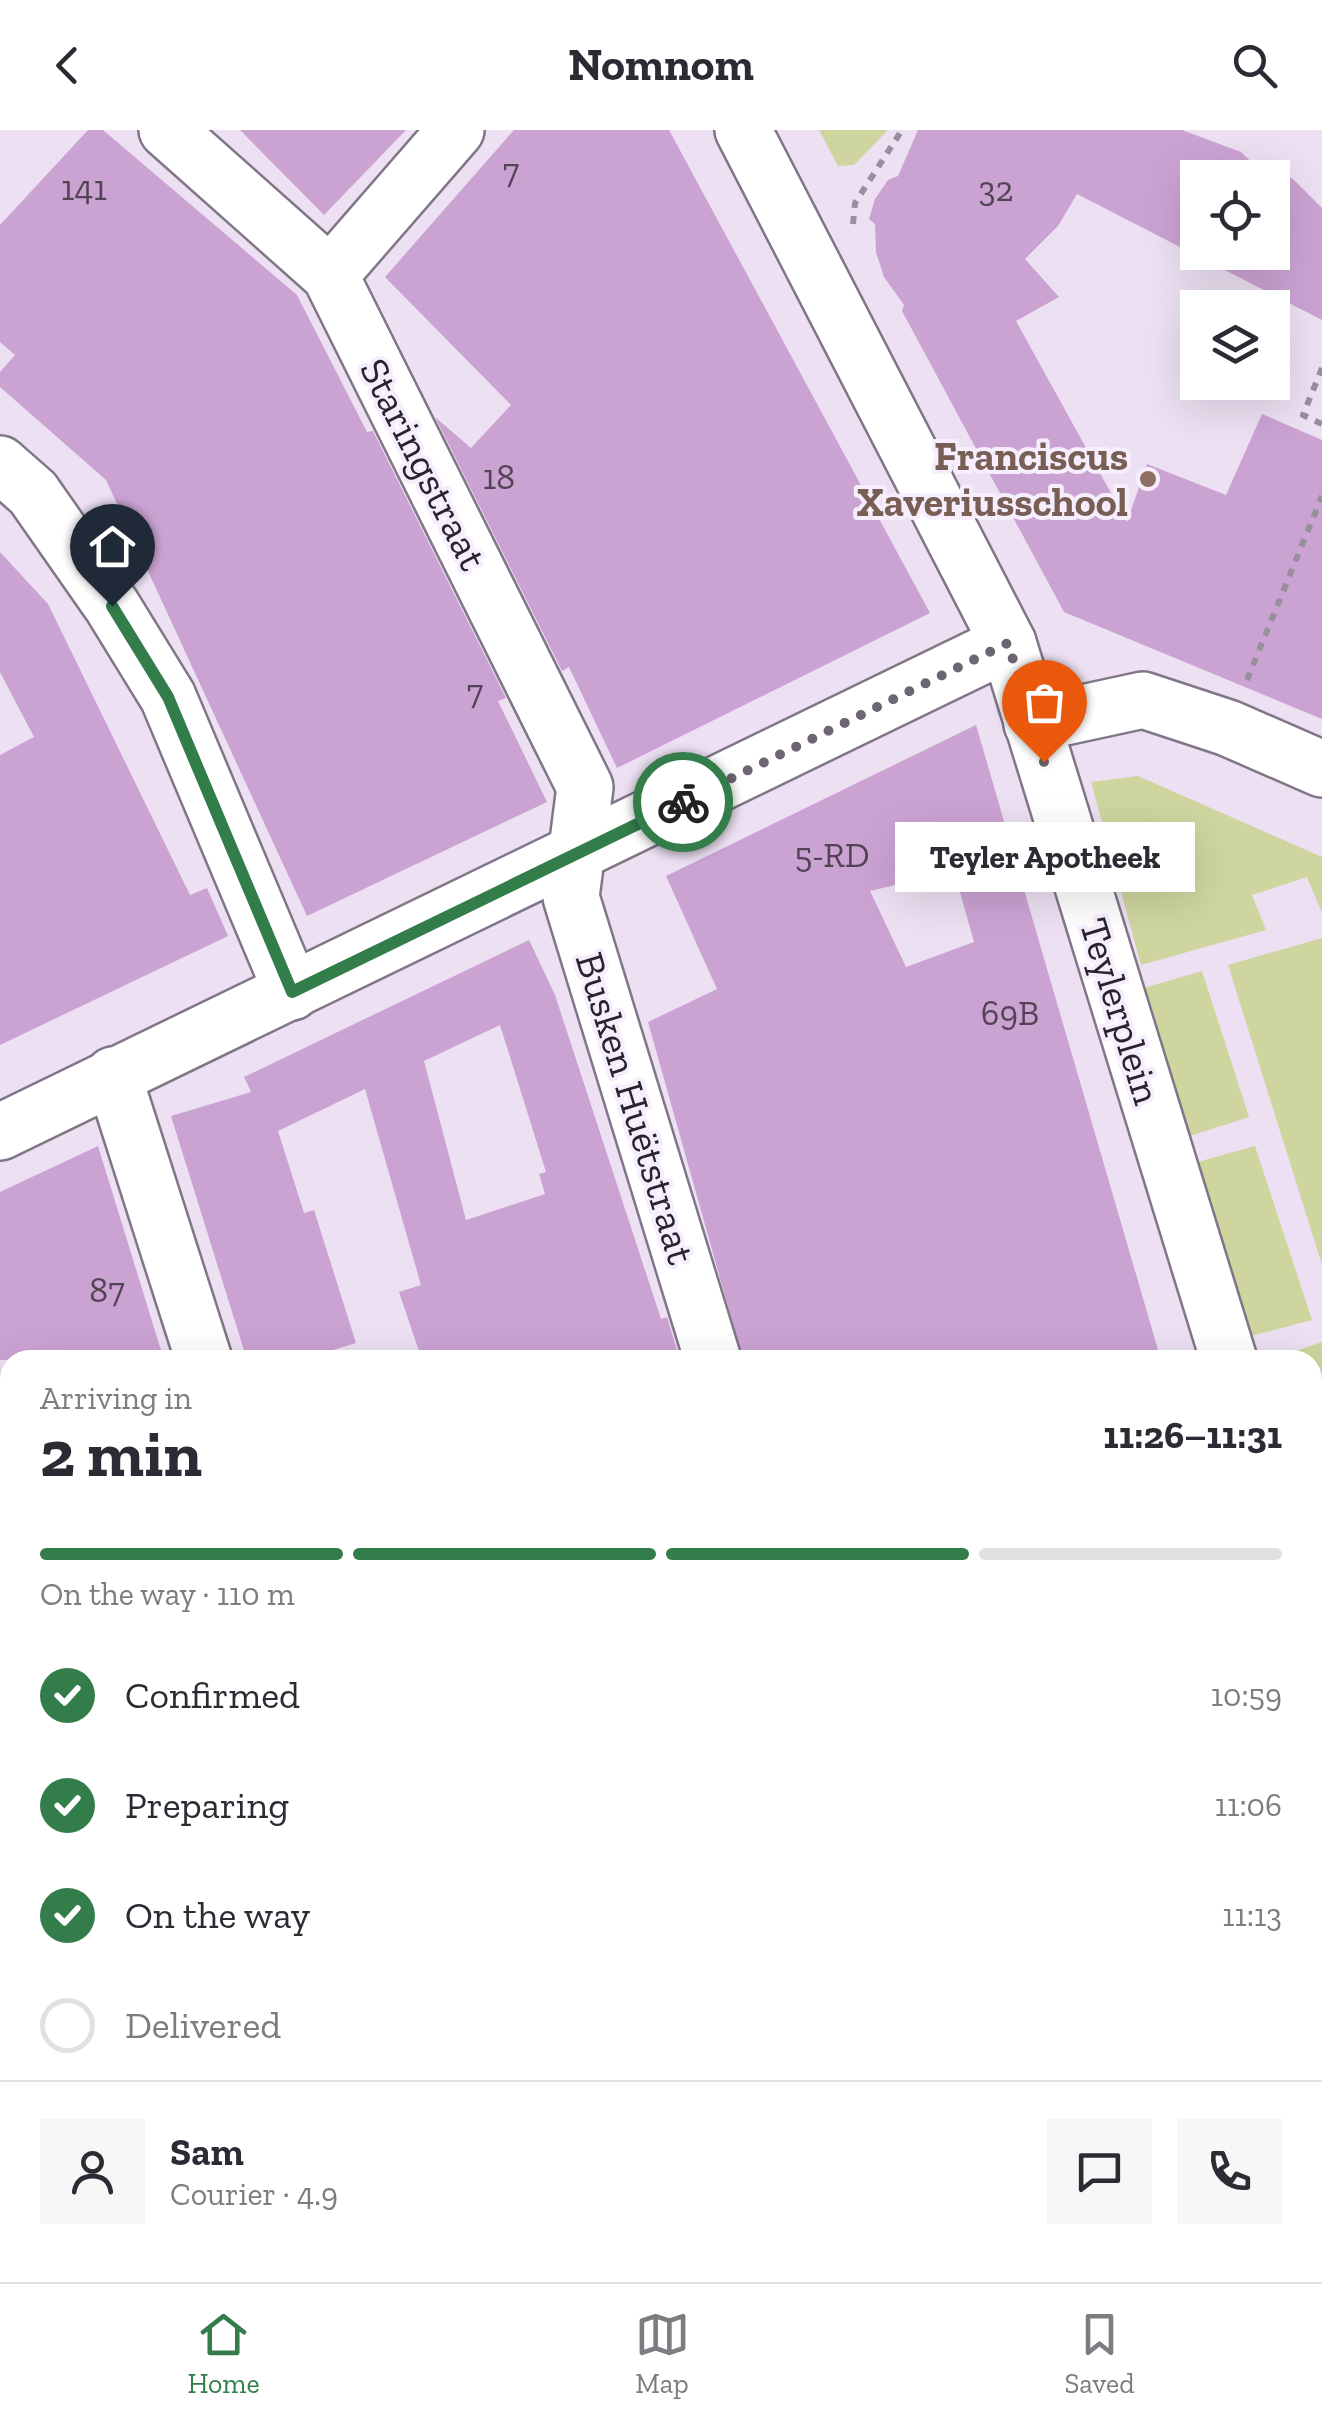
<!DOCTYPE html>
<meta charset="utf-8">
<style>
:root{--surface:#fff;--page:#f7f7f7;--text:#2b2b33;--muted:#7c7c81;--line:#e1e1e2;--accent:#337d4b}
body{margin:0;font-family:"Zilla Slab",serif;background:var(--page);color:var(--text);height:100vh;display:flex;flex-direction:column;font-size:38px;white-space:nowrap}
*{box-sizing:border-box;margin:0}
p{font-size:32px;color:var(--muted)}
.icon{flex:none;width:55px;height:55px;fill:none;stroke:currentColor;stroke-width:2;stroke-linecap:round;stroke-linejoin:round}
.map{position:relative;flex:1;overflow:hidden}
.sheet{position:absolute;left:0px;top:1220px;width:1322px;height:932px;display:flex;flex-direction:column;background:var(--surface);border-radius:30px 30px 0 0;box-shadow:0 10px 40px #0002}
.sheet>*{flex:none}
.buttons{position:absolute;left:1180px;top:30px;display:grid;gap:20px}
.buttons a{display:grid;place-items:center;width:110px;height:110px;border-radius:0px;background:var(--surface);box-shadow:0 10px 40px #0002;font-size:50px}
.pin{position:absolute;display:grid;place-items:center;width:85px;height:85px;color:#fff;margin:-102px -42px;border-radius:50% 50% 50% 0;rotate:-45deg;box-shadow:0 0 10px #0007}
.pin .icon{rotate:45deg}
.courier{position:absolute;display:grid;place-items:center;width:100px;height:100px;margin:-50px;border:8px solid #337d4b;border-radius:50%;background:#fff;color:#222;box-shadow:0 2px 12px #0007}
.bubble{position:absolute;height:70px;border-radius:0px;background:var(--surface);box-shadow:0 10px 40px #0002;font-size:32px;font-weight:700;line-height:70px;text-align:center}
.summary em{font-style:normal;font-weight:700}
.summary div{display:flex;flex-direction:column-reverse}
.summary{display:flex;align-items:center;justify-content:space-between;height:170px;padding:0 40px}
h1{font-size:65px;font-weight:700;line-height:75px}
.bar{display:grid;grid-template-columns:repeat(4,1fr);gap:15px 10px;align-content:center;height:120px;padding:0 40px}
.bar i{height:12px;border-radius:8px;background:var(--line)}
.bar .current{background:var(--accent)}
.bar p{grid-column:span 4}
.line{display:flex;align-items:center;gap:25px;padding:0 40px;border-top:2px solid var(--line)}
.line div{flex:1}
.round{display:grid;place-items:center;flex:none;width:105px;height:105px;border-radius:0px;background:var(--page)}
ol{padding:0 40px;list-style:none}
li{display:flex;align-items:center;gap:30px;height:110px}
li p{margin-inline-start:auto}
li .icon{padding:10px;border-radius:50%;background:var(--accent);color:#fff;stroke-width:4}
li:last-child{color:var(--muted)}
li i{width:55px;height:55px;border:5px solid var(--line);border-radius:50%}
header{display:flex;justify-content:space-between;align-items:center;height:130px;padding:0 40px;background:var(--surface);font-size:45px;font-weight:700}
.tab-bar{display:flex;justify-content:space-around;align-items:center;height:140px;border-top:2px solid var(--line);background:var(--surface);font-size:28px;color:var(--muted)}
.tab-bar a{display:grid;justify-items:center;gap:5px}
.tab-bar .current{color:var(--accent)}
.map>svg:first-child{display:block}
.green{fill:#ced59f}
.building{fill:#cba3d3;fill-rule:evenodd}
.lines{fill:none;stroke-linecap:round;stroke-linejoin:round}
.minor-casing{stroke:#817687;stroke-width:60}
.path{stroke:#988f9c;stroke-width:6;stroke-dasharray:8 8;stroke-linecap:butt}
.minor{stroke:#fff;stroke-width:55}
.done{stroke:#6d6671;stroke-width:10;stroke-dasharray:0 18}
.route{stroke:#337d4b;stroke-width:12}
.education-dot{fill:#8d6e63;stroke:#f7eefd;stroke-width:4}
.labels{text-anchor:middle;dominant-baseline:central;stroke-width:8;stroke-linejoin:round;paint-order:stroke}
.number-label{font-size:35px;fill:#524455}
.education-label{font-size:40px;font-weight:bold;fill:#785e54;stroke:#f7eefd;text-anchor:end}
.street-label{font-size:40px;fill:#29242b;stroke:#f7eefd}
</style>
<header><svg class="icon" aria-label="back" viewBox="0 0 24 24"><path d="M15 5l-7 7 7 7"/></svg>Nomnom<svg class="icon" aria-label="search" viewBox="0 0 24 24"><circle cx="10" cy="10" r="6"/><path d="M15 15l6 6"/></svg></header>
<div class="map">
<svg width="1322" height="2152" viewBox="0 0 1322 2152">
<rect width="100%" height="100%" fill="#ece0f2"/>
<g class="green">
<path d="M819,0h69l-34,35 -16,1z"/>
<path d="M1138,646l184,81v56l-15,-36 -55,18 14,35 -125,35 -50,-183z"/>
<path d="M1322,808v327l-94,-300z"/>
<path d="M1202,841l47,146 -59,19 -46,-148z"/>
<path d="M1255,1016l57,174 -61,16 -57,-173z"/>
<path d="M1322,1212v136l-9,11 -1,-129h-43z"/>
</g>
<g class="building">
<path d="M88,0h15l194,165 70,137 6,-1 133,267 -8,3 49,101 -240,114 -201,-436 -106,-93v-15l15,-17 -15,-13v-117z"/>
<path d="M240,0h166l-82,85z"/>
<path d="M514,0h155l261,483 -313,155 -48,-101 -7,4 -127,-254 36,31 40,-43 -126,-128z"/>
<path d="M918,0h264l59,22 20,19 31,7 30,30v112l-245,-126 -19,32 -33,33 34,38 -43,24 111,201 20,-58 79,31 36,-81 60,26v279l-258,-107 -162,-301 2,-6 -20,-28 -8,-25 -1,-28 -6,-5 6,-20 13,-19 10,-4zM1198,48h74v74h-74z"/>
<path d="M0,422l48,52 142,291 17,-7 21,48 -228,109v-290l34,-18 -34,-65z"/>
<path d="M976,595l185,635h-418l-95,-338 69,-33 -51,-113zM954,741l20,71 -68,25 -36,-76z"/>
<path d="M529,810l26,55 106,324 6,-2 13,43h-258l-23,-68 22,-7 -56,-196 -87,42 26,82 10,-3 42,133 -56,17h-53l-76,-244 80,-24 -7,-15zM500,895l46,147 -7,2 6,20 -79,26 -42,-159z"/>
<path d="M98,1016l66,214h-164v-168z"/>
</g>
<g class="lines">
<defs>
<g id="minor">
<path d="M167,0l163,145 255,512 -14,110 142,463"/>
<path d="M743,0l265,513 221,717"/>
<path d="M330,145l126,-145"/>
<path d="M0,334l33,29 79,113 56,91 124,295"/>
<path d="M1032,594l111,-24 85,28 94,41"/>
<path d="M113,945l91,285"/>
<path d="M0,1002l1008,-489"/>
<path d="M1312,1402l10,-11"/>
<path d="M1312,1504l10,33"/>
<path d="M1312,1897l10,-3"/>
<path d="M0,2016l10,30"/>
<path d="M42,2142l4,10"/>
<path d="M446,2152l33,-10"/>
</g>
</defs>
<use href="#minor" class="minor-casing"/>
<g class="path">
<path d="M853,94l2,-21 47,-73"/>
<path d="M1322,238l-19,47 19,9"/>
<path d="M1247,550l75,-184"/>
</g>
<use href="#minor" class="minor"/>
</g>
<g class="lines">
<path class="done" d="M683,672l325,-159 36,119"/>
<path class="route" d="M112,476l56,91 124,295 391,-190"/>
</g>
<circle class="education-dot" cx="1148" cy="349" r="10"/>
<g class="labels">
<g class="number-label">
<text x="511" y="41">7</text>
<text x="84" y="58">141</text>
<text x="996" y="59">32</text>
<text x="499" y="347">18</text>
<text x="475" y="562">7</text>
<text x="832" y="725">5-RD</text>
<text x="1010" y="883">69B</text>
<text x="107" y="1160">87</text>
</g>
<g class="education-label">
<text x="1128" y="326">Franciscus<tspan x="1128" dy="46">Xaveriusschool</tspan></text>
</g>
<g class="street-label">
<text transform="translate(424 334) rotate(63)">Staringstraat</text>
<text transform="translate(1121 881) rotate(73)">Teylerplein</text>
<text transform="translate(636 978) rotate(73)">Busken Huëtstraat</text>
</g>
</g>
</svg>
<div class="buttons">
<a><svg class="icon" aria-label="locate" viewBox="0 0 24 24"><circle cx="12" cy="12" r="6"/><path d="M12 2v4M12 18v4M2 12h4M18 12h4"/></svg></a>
<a><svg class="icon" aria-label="layers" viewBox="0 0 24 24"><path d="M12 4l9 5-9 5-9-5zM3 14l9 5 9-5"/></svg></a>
</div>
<div class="pin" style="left:1044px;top:632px;background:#ea580c"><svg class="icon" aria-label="bag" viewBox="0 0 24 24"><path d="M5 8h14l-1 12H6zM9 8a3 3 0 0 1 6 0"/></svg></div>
<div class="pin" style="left:112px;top:476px;background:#1f2937"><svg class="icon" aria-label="home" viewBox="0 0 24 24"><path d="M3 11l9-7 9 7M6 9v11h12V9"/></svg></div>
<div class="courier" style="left:683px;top:672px"><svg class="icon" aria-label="bike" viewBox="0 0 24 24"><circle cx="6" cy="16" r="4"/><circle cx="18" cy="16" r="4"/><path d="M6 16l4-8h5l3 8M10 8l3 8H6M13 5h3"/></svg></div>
<div class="bubble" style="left:895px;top:692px;width:300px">Teyler Apotheek</div>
<section class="sheet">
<div class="summary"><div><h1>2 min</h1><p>Arriving in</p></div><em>11:26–11:31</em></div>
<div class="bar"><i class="current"></i><i class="current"></i><i class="current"></i><i></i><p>On the way · 110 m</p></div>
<ol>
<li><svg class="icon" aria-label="check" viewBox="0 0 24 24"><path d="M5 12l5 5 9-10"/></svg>Confirmed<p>10:59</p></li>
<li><svg class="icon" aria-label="check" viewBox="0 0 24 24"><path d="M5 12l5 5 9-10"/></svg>Preparing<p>11:06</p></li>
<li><svg class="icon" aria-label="check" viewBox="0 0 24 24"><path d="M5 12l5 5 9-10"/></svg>On the way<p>11:13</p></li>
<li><i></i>Delivered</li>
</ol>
<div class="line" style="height:180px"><a class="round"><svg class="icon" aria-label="person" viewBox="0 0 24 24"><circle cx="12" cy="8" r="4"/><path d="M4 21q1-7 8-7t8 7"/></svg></a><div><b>Sam</b><p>Courier · 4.9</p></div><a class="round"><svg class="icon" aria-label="chat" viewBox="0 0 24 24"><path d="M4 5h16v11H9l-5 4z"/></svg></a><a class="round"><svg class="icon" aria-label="phone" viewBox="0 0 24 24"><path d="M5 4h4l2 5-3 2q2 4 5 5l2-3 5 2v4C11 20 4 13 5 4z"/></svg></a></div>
</section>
</div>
<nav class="tab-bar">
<a class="current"><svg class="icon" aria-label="home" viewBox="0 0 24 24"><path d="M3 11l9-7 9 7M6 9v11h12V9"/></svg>Home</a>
<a><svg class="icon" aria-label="map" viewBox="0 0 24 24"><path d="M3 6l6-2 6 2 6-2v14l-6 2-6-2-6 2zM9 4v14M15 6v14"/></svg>Map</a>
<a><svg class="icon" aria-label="saved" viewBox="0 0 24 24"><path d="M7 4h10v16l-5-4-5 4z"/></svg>Saved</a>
</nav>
